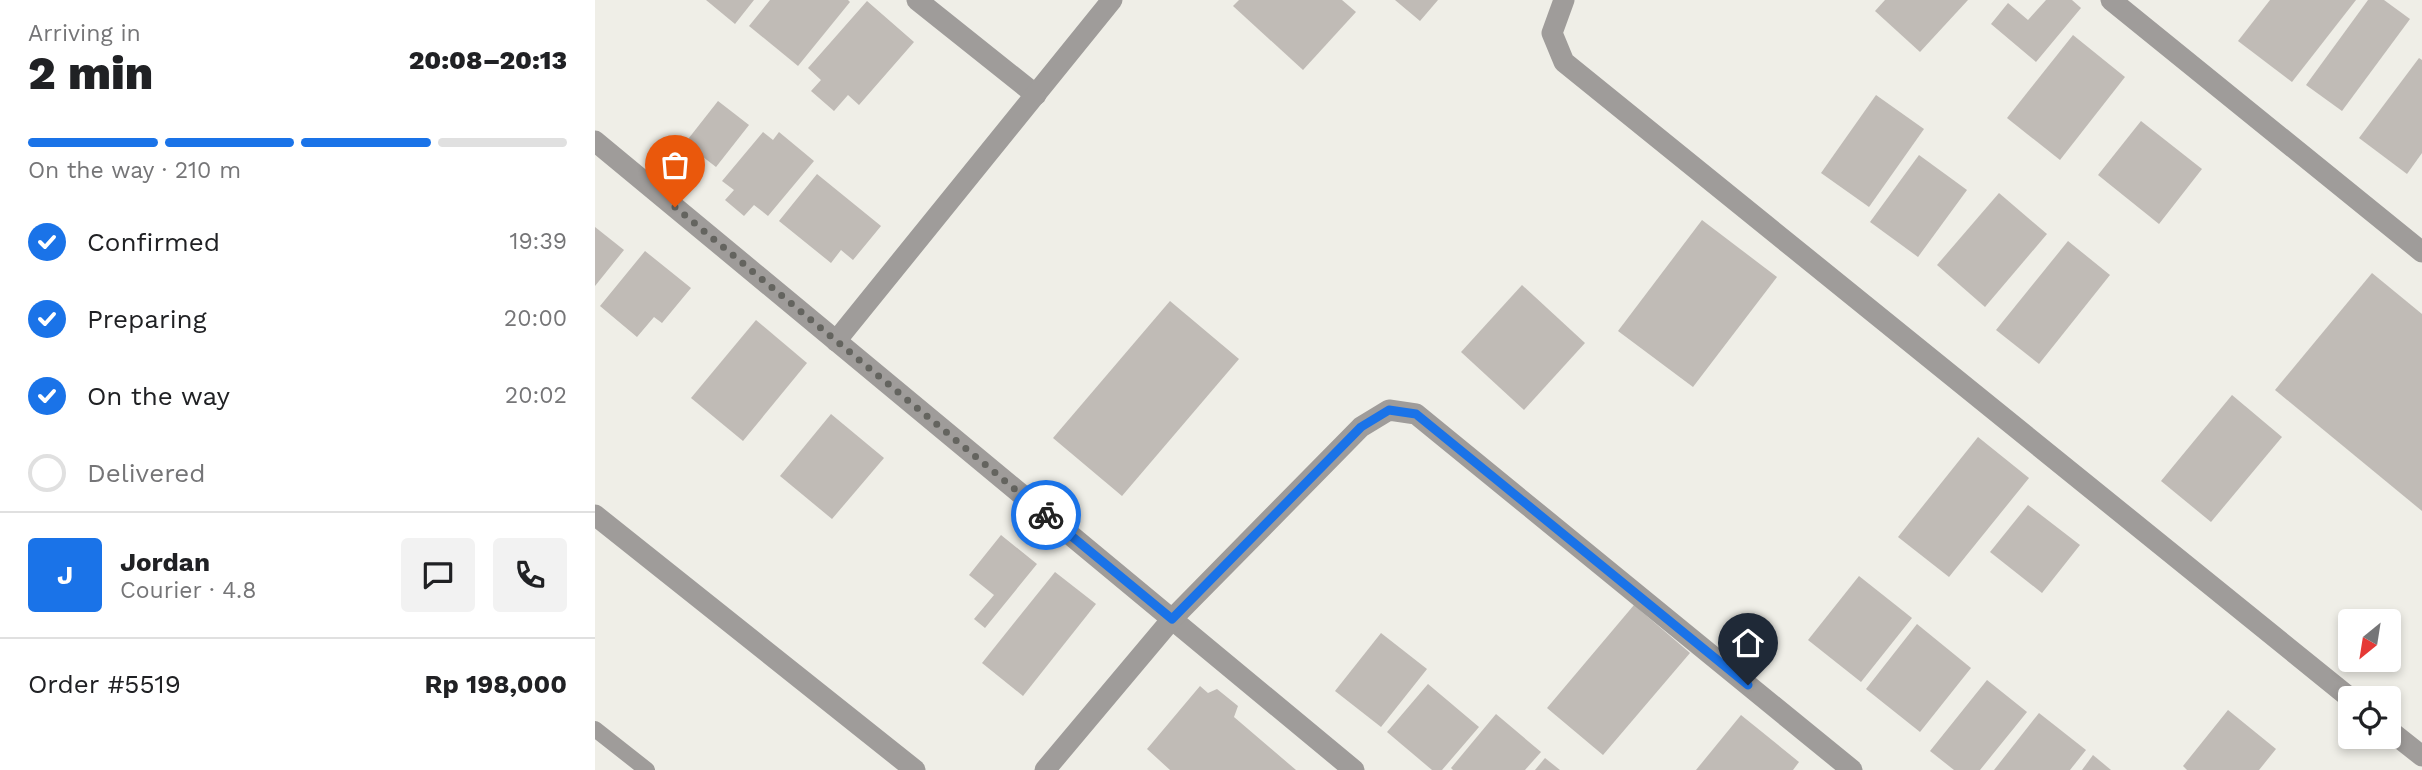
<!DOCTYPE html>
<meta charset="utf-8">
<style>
:root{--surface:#fff;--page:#f2f2f2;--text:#202124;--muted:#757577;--line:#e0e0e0;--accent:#1a73e8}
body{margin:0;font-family:"Work Sans",sans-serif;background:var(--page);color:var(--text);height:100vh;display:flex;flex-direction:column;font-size:26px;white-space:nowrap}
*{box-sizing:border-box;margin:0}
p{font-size:23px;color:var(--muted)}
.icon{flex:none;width:38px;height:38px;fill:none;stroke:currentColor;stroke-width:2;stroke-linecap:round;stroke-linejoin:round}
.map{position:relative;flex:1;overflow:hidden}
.panel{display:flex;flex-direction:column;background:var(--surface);width:595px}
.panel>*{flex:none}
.needle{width:46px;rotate:210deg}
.buttons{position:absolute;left:1743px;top:609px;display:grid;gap:14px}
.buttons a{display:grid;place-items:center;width:63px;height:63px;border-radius:7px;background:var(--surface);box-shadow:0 4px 10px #0003;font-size:35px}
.pin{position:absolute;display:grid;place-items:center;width:60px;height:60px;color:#fff;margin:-72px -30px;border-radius:50% 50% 50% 0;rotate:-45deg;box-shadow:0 0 7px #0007}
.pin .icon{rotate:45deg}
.courier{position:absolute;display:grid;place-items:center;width:70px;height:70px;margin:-35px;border:5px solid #1a73e8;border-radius:50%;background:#fff;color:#222;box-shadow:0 2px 9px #0007}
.summary em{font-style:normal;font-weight:800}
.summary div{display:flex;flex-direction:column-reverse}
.summary{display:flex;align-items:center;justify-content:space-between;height:119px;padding:0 28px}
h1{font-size:46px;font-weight:800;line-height:52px}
.bar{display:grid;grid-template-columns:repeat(4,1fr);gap:10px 7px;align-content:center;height:84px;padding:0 28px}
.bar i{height:9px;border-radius:5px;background:var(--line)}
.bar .selected{background:var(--accent)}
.bar p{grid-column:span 4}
.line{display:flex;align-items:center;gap:18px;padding:0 28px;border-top:2px solid var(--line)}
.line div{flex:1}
.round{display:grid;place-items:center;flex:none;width:74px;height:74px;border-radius:7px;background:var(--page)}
ol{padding:0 28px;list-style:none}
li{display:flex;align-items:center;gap:21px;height:77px}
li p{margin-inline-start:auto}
li .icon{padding:7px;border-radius:50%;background:var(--accent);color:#fff;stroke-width:4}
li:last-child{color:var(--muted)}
li i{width:38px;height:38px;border:4px solid var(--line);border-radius:50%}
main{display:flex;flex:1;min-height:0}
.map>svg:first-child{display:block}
.building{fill:#c0bbb6}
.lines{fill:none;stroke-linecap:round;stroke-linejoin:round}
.lane{stroke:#9f9c9a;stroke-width:16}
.street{stroke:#9f9c9a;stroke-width:21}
.done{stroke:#64645f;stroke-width:7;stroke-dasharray:0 12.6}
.route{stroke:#1a73e8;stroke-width:9}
</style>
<main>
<section class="panel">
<div class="summary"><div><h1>2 min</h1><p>Arriving in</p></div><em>20:08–20:13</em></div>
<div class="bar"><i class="selected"></i><i class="selected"></i><i class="selected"></i><i></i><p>On the way · 210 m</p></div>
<ol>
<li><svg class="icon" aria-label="check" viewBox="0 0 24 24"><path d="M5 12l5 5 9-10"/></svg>Confirmed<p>19:39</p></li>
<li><svg class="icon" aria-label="check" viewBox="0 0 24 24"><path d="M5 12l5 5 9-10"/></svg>Preparing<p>20:00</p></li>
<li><svg class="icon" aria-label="check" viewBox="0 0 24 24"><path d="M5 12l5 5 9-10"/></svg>On the way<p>20:02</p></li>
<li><i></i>Delivered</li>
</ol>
<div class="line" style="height:126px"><b class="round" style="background:var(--accent);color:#fff">J</b><div><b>Jordan</b><p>Courier · 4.8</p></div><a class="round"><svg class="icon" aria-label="chat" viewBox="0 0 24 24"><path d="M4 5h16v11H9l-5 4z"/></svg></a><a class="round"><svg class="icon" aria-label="phone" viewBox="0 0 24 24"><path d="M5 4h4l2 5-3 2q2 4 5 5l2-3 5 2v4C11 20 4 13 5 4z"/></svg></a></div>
<div class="line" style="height:91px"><div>Order #5519</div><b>Rp 198,000</b></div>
</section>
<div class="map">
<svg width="1827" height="770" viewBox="0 0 1827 770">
<rect width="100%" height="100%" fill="#efeee7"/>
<g class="building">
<path d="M111,0h48l-19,24z"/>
<path d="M175,0h78l2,2 -52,64 -49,-40z"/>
<path d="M644,0h103l14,12 -53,58 -70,-64z"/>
<path d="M800,0h43l-18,21z"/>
<path d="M1290,0h83l-48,52 -45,-41z"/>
<path d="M1451,0h26l9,8 -45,54 -45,-38 17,-21 20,17z"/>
<path d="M1675,0h86l-64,82 -54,-41z"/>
<path d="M1773,0h16l26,19 -68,92 -36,-26z"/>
<path d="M272,1l47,41 -55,63 -11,-10 -14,16 -23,-20 10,-11 -13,-12z"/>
<path d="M1478,35l52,42 -65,83 -53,-42z"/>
<path d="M1824,58l3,2v93l-15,21 -48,-36z"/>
<path d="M1281,95l48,34 -55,78 -48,-34z"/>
<path d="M123,101l31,24 -33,42 -31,-24z"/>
<path d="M1546,121l61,48 -43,55 -61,-49z"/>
<path d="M168,132l10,8 6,-8 35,29 -46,55 -14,-11 -10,11 -19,-16 9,-10 -12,-9z"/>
<path d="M1324,155l48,35 -49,67 -48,-35z"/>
<path d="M222,174l64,52 -28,34 -12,-10 -10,13 -52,-42z"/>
<path d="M1404,193l48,41 -62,73 -48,-42z"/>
<path d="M1107,220l75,57 -84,110 -75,-56z"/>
<path d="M0,227l29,23 -29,36z"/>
<path d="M1473,241l42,34 -71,89 -43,-34z"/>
<path d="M50,251l46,37 -29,35 -8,-6 -17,20 -37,-31z"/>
<path d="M1777,273l50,41v197l-147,-121z"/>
<path d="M927,285l63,58 -61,67 -63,-58z"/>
<path d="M575,301l69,58 -117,137 -69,-58z"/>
<path d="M161,320l51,43 -64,78 -52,-43z"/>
<path d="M1637,395l50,42 -71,85 -50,-41z"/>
<path d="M236,414l53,44 -52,61 -52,-43z"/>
<path d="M1383,437l51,41 -80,99 -51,-40z"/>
<path d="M1433,505l52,40 -38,48 -52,-41z"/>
<path d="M406,535l36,29 -52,64 -11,-9 20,-24 -25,-20z"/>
<path d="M460,572l41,32 -73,92 -41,-33z"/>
<path d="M1264,576l53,42 -51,64 -53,-42z"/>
<path d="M1039,605l56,48 -87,102 -56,-47z"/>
<path d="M1322,624l54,44 -51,64 -54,-43z"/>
<path d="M786,633l46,36 -46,58 -46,-36z"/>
<path d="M1392,680l40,32 -47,58h-26l-24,-19z"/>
<path d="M833,684l51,43 -37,43h-10l-45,-38z"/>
<path d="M605,686l8,7 9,-4 21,17 -4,11 62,53h-126l-23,-21z"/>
<path d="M1633,710l48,39 -17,21h-72l-4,-4z"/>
<path d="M1444,713l47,37 -16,20h-76z"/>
<path d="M901,714l45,38 -16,18h-72l-2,-2z"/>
<path d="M1146,715l58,47 -6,8h-97z"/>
<path d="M1498,755l18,15h-29z"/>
<path d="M950,758l15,12h-25z"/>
</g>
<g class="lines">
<path class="lane" d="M0,729l52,41"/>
<g class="street">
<path d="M322,0l119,95"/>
<path d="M969,0l-12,33 12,29 786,636"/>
<path d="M1516,0l311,252"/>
<path d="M0,141l759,629"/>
<path d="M241,341l276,-341"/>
<path d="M0,515l320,255"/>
<path d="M1794,730l33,26"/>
<path d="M450,770l127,-151 189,-192 28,-17 27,4 436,356"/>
</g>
</g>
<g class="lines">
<path class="done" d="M80,207l371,308"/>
<path class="route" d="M451,515l126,104 189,-192 28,-17 27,4 332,271"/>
</g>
</svg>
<div class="buttons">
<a><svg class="needle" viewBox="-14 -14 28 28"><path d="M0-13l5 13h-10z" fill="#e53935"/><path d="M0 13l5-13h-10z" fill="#757577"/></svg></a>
<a><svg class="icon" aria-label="locate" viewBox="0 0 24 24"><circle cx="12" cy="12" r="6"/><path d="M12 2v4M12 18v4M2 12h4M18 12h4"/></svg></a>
</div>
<div class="pin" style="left:80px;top:207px;background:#ea580c"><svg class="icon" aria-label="bag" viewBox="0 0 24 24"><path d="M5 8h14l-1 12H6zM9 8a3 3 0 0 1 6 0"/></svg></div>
<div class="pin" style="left:1153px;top:685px;background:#1f2937"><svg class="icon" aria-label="home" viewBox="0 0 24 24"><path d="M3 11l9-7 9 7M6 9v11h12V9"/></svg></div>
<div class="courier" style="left:451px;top:515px"><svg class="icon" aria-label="bike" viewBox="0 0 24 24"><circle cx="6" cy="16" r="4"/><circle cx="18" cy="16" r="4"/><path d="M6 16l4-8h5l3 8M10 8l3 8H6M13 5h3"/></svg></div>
</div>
</main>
